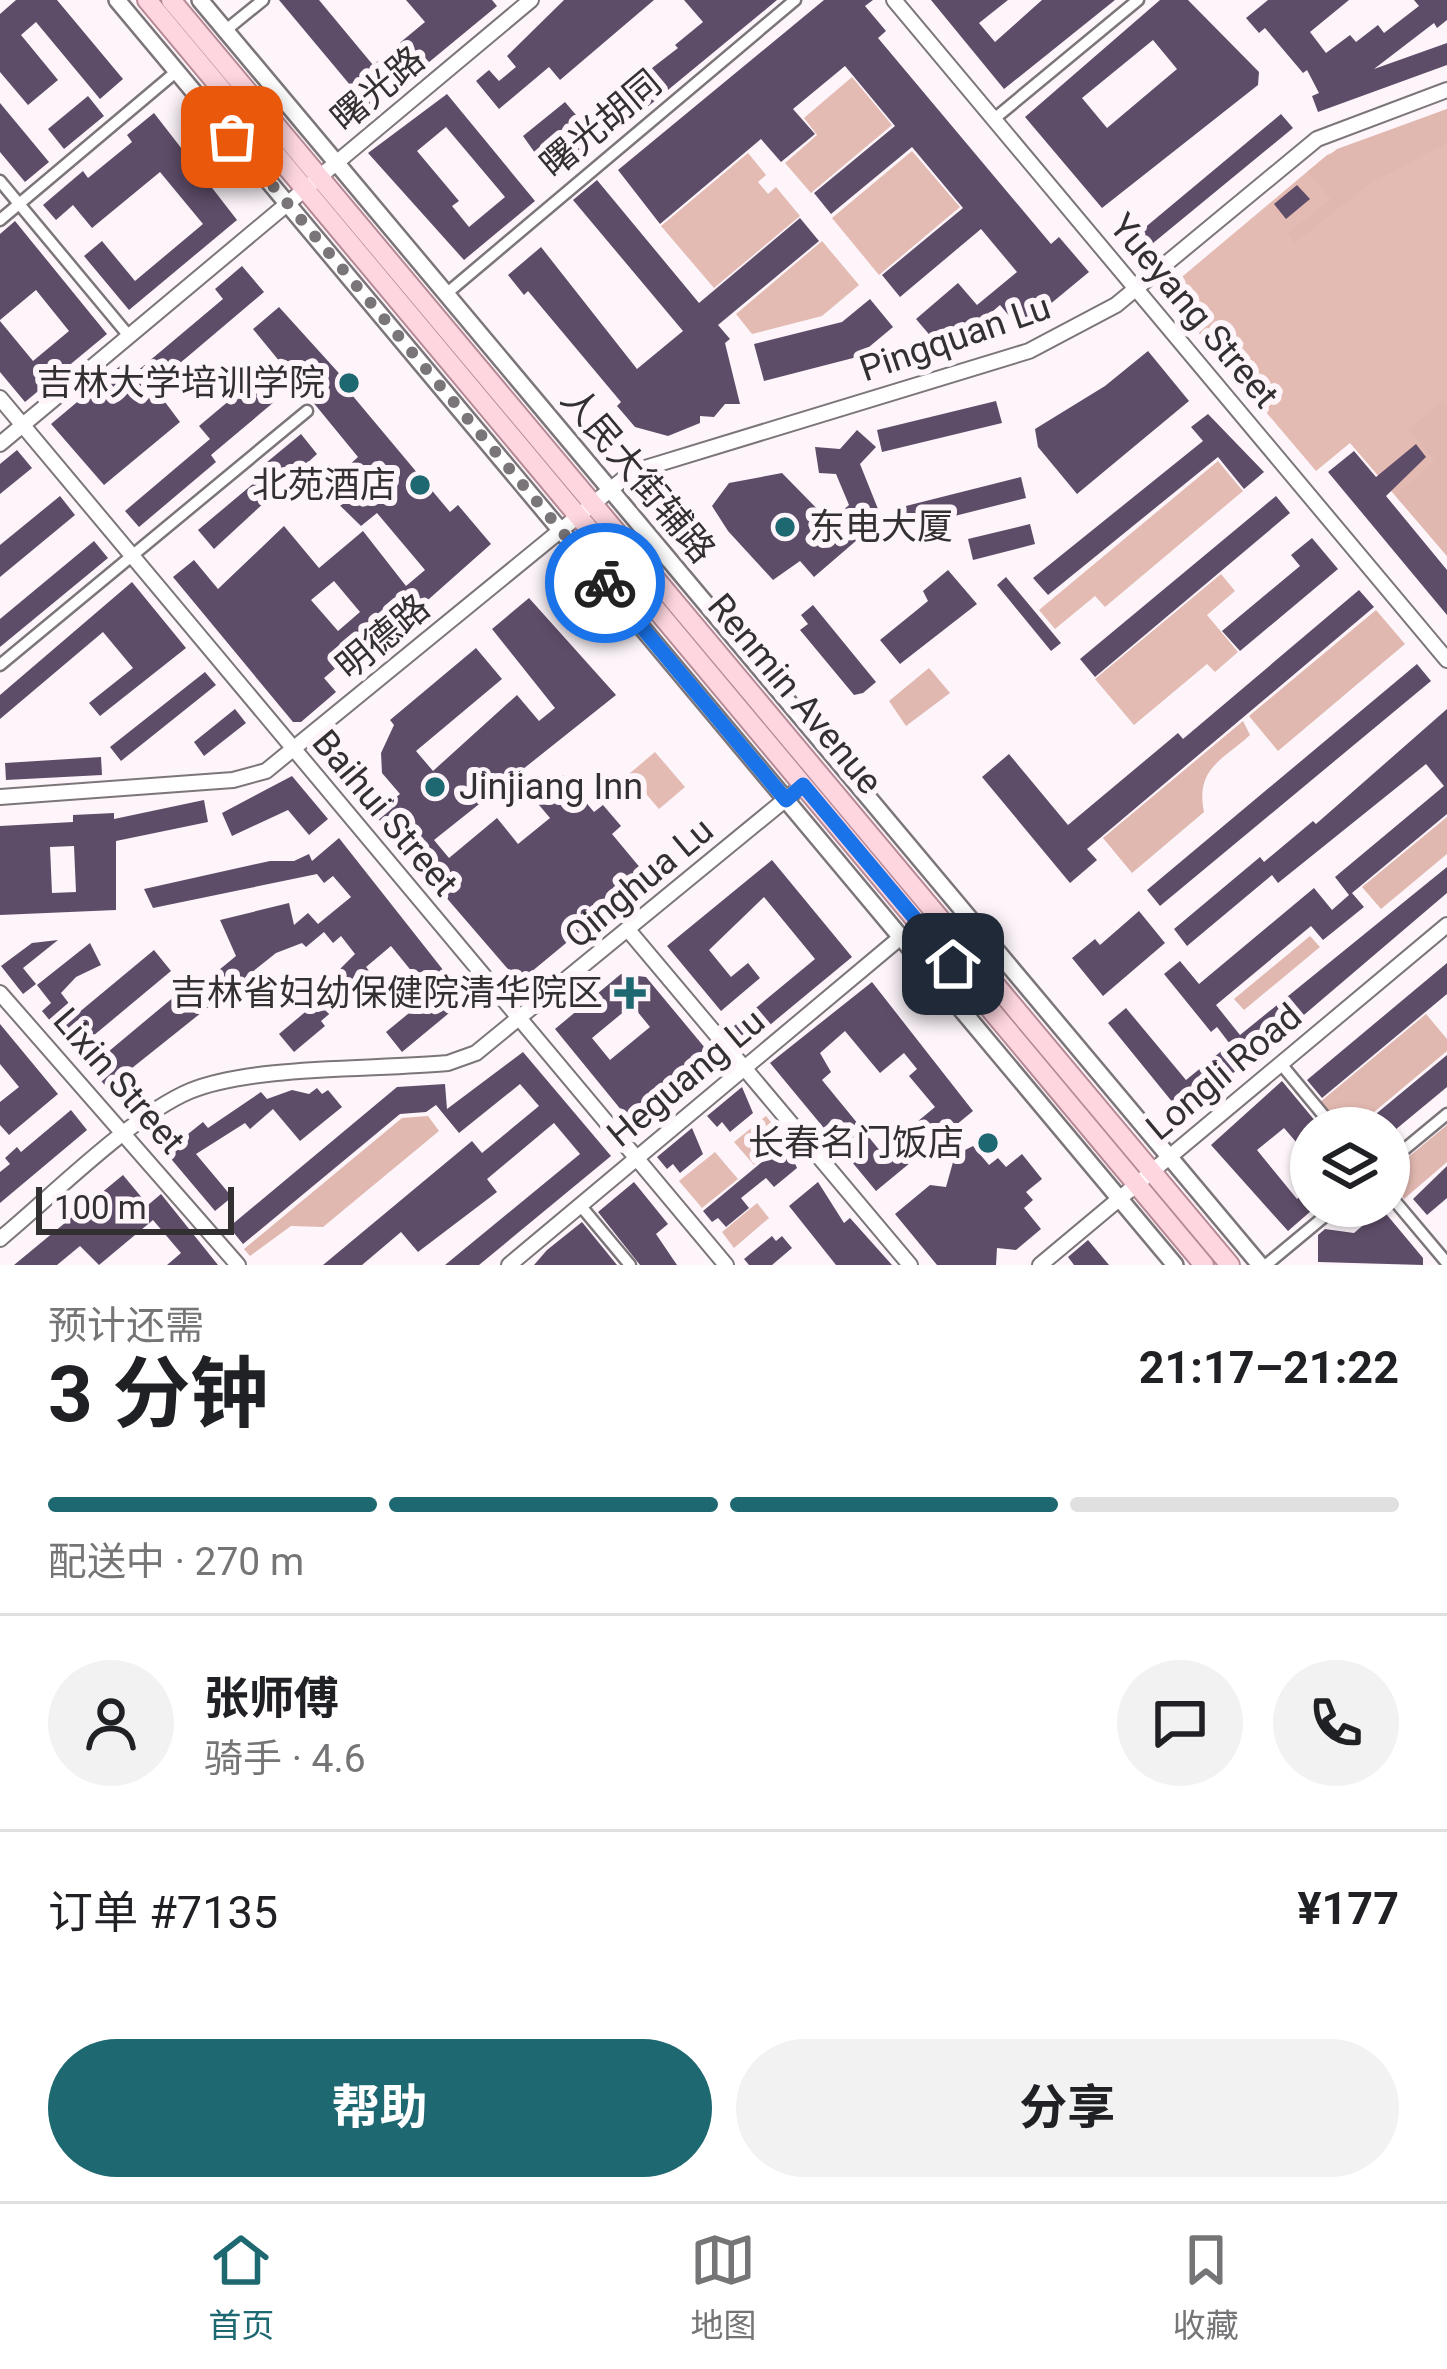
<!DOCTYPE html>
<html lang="zh">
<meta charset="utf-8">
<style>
:root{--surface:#fff;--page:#f2f2f2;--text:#202124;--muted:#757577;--line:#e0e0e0;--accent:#1d6871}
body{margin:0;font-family:Roboto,"Noto Sans SC",sans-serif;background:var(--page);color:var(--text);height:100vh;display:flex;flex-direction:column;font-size:45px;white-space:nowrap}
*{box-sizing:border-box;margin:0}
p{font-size:39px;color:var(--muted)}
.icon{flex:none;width:66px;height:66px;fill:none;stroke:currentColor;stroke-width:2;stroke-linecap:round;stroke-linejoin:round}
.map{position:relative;height:1265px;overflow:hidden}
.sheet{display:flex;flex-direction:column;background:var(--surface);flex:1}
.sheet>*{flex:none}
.fabs{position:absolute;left:1290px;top:1107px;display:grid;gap:24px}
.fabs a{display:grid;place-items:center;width:120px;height:120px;border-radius:50%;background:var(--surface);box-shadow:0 3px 9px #0004;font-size:60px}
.scale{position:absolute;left:36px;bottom:30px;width:198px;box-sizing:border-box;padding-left:12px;border:6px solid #333032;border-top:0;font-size:33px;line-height:42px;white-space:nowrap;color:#333032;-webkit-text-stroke:9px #fdf5fa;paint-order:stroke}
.pin{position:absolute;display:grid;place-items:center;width:102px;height:102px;color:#fff;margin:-51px;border-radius:24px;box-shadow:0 6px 18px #0006}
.courier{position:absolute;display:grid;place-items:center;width:120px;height:120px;margin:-60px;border:9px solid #1a73e8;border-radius:50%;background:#fff;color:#222;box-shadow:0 3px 15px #0007}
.summary em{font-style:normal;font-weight:700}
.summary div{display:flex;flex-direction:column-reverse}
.summary{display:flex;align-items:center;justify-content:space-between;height:204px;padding:0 48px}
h1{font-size:78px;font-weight:700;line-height:90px}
.bar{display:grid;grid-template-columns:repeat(4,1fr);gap:18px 12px;align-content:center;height:144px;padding:0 48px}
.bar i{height:15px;border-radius:9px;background:var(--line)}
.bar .selected{background:var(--accent)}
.bar p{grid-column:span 4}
.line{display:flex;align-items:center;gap:30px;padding:0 48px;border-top:3px solid var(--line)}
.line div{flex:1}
.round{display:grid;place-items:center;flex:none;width:126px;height:126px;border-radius:63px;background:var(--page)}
.button{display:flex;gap:24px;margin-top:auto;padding:24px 48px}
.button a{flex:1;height:138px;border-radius:72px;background:var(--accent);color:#fff;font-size:48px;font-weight:700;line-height:138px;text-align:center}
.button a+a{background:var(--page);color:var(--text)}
.menu{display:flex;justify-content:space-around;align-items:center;height:168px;border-top:3px solid var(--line);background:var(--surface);font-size:33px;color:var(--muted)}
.menu a{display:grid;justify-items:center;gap:6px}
.menu .selected{color:var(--accent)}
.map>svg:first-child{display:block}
.green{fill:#e3bbb3}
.forest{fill:#e1b8b0}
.building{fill:#5e4d69;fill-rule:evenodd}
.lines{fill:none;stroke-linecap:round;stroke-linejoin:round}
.minor-casing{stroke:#7c7579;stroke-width:15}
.tertiary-casing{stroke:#7c7579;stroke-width:18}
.secondary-casing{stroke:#7c7579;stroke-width:20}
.primary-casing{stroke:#b68a94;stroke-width:22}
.minor{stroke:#fff;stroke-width:10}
.tertiary{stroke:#fff;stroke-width:14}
.secondary{stroke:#fff;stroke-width:15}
.primary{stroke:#fed6df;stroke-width:18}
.done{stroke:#7a7578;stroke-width:12;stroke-dasharray:0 21.6}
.route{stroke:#1a73e8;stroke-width:15}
.poi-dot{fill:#1d6871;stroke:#fdf5fa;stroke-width:4.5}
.labels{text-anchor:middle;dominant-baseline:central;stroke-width:12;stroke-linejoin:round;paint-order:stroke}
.street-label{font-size:36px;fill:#333032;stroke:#fdf5fa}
.poi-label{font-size:36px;fill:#333032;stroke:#fdf5fa;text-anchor:end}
</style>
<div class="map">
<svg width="1447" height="1265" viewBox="0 0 1447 1265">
<rect width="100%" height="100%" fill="#fdf5fa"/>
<g class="green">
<path d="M852,77l40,48 -81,68 -26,-30 32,-28 -13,-17z"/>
<path d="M1447,109v447l-97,-113 -34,28 -152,-179 163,-137z"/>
<path d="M912,151l48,56 -81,68 -47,-57z"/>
<path d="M748,153l18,22 -8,7 10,12 8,-7 24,29 -86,72 -53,-62z"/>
<path d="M822,241l37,44 -37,31 -70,18 -16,-20z"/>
<path d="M1218,461l25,30 -138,116 -10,-11 -40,33 -16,-19z"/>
<path d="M1221,574l14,17 -28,24 31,37 -23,20 -8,-8 -73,61 -39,-46z"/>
<path d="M655,752l30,35 -26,22 -30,-35z"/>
<path d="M766,1116l19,23 -31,26 -20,-23z"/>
<path d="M715,1152l23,27 -36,29 -23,-27z"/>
<path d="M757,1203l12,15 -35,30 -12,-16z"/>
</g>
<g class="forest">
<path d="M1447,109v34l-76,40 -77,60 -6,-10 43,-34 -24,-27 30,-23z"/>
<path d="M1442,402l5,5v149l-52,-61 40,-34 -27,-32z"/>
<path d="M1376,610l29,34 -127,107 -29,-35z"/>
<path d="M929,668l21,25 -44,33 -17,-25z"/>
<path d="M1243,721l7,14c-27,25 -55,33 -46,77l-72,61 -29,-35z"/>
<path d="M1447,817v37l-66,55 -19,-22z"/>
<path d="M1310,936l10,11 -76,63 -10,-11z"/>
<path d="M1426,1014l21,25v12l-92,77h-14l-21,-26z"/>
<path d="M428,1116l11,15 -116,96 -32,-1 -41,30 -6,-7 158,-131z"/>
<path d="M1447,1125v37l-43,37 -15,-26z"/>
</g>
<g class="building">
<path d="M16,0h41l66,79 -23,20 -64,-77 -15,13 37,45 -30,25 -28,-33v-58z"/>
<path d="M279,0h40l54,65 52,-43 -19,-22h86l5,6 -126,104z"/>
<path d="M564,0h90l-94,80 -11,-13 -50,42 -23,-28 13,-11 10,11 17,-14 -9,-11z"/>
<path d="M684,0h93l-166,137 -4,-6 -55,46 -29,-41 42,-34 17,20 96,-74 -3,-3 28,-23z"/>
<path d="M824,0h49l-8,6 21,25 -8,7 173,206 8,-7 30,35 -69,57 -20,-24 -22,19 -45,15 -17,-20 42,-36 19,22 40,-33 -36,-43 -81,68 -18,-22 81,-67 -51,-61 -81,67 -17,-21 81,-67 -50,-60 -52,43 22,25 -34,28 -20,-23 -101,85 -42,-54z"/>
<path d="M931,0h77l-29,23 16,19 47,-42h73l-111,89z"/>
<path d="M1160,0h28l71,72 -1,13 -156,123 -77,-91zM1153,40l24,29 -70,59 -25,-30z"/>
<path d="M1268,0h81l-39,32 16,21 24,-18 6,7 22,-17 6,8 35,-27 -5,-6h33v20l-10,8 -3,-5 -60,46 73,-26v22l-129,47 -6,-16 7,-3 -12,-23 -4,3 -38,-45 -6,5 -13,-15z"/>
<path d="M447,94l88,107 -71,59 -96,-107zM446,127l59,70 -36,30 -17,-21 7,-5 -42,-50z"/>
<path d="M88,96l16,20 -40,33 -16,-20z"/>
<path d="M0,103l49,59 -24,20 -25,-30z"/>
<path d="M154,113l83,107 -108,90 -45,-54 18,-15 33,40 68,-57 -43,-52 -68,56 -19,-23 -17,15 -13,-15 40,-34 5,7 44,-36 -5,-7z"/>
<path d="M1281,114l12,14 -152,125 -11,-13z"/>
<path d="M597,180l102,123 101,-85 19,23 -101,84 12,14 -5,4 15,61h-15l-11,13 -14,-1v7l-32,13 -33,-9 -18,-21 4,-4 -93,-111 -4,4 -16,-20 33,-28 96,122 46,-38 -110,-131z"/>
<path d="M1297,185l13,14 -24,20 -12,-15z"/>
<path d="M15,221l92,113 -82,68 -25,-30v-51l33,40 36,-30 -33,-41 -36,30v-86z"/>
<path d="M242,266l22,26 -111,94 27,36 -76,63 -53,-61 75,-63 9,12 88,-74 -8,-10z"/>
<path d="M870,299l23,28 -36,30 -93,24 -10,-37 88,-22z"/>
<path d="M279,307l77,85 -4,3 98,117 8,-7 33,39 -106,94 -6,-7 -55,47 12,14 -35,30h-8l-120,-145 21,-17 24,29 66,-63 35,42 44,-37 43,55 19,-16 -48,-57 -16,13 -38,-37 35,-32 -105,-128zM334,581l26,31 -22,19 -27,-31z"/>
<path d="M1148,351l41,50 -112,93 -39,-47 -3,-18 70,-43z"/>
<path d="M255,379l19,23 -63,53 5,7 -77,65 -14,-16 85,-72 -11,-13z"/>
<path d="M996,401l6,22 -120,29 -5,-22z"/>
<path d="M1208,414l56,58 -20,17 -26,-32 -170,138 -15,-17 170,-137 -12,-14z"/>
<path d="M857,430l19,17 -16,17 24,60 -31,12 4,4 -43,37 -14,-16 -27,19 -45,-49 -16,-25 17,-23 53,-10 48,49 19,-17 -13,-31 -17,-1 -4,-26 25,2z"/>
<path d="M301,434l16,20 -103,95 -16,-19 56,-47 -5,-6z"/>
<path d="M1416,444l10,13 -40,39 61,74v45l-119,-143 26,-21 22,26z"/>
<path d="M17,450l15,18 -32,26v-30z"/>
<path d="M1021,477l5,21 -119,30 -5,-21z"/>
<path d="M60,496l15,19 -75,62v-32z"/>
<path d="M1276,496l14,17 -195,164 -15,-18z"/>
<path d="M1030,524l5,20 -62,16 -5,-21z"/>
<path d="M1312,538l26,31 -98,82 -18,-20 78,-65 -9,-11z"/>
<path d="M94,541l14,17 -108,89v-28z"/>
<path d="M948,570l29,34 -77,60 -20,-24 48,-39 -5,-10z"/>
<path d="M1006,577l55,66 -10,8 -54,-66z"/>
<path d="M132,582l54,66 -86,68 -11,-13 44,-35 -30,-36 -103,87v-24z"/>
<path d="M1359,590l15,17 -287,242 10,11 -27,23 -88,-106 27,-23 59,71 110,-92 5,6z"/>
<path d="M529,598l87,97 -182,145 15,18 48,-40 21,26 32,-26 -16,-19 29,-24 31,37 9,-7 18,21 -9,8 35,42 -128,106 -144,-167 25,-21 -18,-21 -1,-20 13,-28 -4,-5 86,-72 26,31 -86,72 17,20 84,-76 22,26 16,-13 -63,-79z"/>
<path d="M813,605l63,77 -13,11 -9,2 -54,-65 8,-6 -7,-9z"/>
<path d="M1417,664l14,17 -271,225 -13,-16z"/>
<path d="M205,672l11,13 -95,76 -11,-14z"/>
<path d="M235,709l11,14 -42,33 -10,-14z"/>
<path d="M1447,709v105l-95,79 12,14 -41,33 -12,-14 -95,79 24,30 207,-168v26l-176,150 -77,61 -4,-5 -12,10 -70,-86 18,-15 60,72 44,-36 -13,-17 -6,5 -47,-58 16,-13 19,23 115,-96 18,22 17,-15 -14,-18 109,-91 -18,-22 -148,119 -6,-8 -85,71 -13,-17 86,-72 4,5 49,-41 3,3z"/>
<path d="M101,757l1,18 -96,5 -1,-17z"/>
<path d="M292,776l36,43 -19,16 -21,-25 -56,26 -10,-23z"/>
<path d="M204,800l4,22 -92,19v69l-116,5v-89l73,-4v-7l41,-2v6zM74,846l2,46 -24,1 -2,-46z"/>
<path d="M339,838l127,161 -64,53 -16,-20 45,-37 -40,-49 -25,21 4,5 -27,22 4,5 -26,22 4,5 -31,26 -15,-18 31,-26 -4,-5 49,-49 -14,-18 -8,7 -9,-11 -18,15 -4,-4 -26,10 -169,135 -17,-21 85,-71 5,6 56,-46 -16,-36 69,-17 5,22 14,-12 10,11 33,-27 -18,-21 -9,7 -7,-9 -164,34 -9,-19 126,-28h24l15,-7 3,7z"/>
<path d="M772,860l80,97 -104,86 -14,-17 81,-67 -51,-62 -55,53 22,27 17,-14 12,15 -39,33 -54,-65z"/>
<path d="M1139,911l26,32 -62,53 -31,-38 23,-19 5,6z"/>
<path d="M58,940l-35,28 13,16 -13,10 -22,-28 31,-23z"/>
<path d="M90,943l11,22 -25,12 -15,16 16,21 77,-64 17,21 -96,80 -33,-40 9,-8 -14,-18z"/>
<path d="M1447,963v31l-125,104 -15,-18z"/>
<path d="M621,974l25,3 74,89 -80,67 -85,-104zM632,1005l18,22 -40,33 -18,-22z"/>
<path d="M872,982l101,129 -97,80 -106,-128zM845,1031l35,42 24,-20 13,16 -8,7 26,31 -54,45 -59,-72 9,-8 -11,-19z"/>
<path d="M0,1024l58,70 -49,41 -9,-10v-23l19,-15 -19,-23z"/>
<path d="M523,1052l88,104 -132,109h-34l135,-111 -26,-31 -67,56 10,13 -79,60 -17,-20 -39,33h-39l149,-124 10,12 57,-47 -19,-22 -61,49 -23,-28 -10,7 -26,2 -157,130 -14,-17 168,-140 48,-3 2,25z"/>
<path d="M1447,1055v32l-58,48v-7h-30z"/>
<path d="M1282,1081l39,47h-10v15l-8,7 -19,-22 -27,22 40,49 14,-12v24l-23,20 -77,-86z"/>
<path d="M742,1087l11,26 -23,19 -8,-10 -5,5 -10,-11z"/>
<path d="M317,1088l5,6 6,-4 14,17 -42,34 -27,-32 -23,20 -5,-6 -49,31 36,43 -17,14 -43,-51 -6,-14 14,-12 3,4 20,-16 5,6 53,-36 6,7 25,-9 17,4z"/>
<path d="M71,1110l16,20 -87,73v-31l10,-8 -5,-6 12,-11 4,5z"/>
<path d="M692,1128l11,26 -23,19 -7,-9 -6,5 -10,-12z"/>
<path d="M786,1142l11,26 -23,19 -8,-9 -25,20 8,10 -23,19 -8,-9 -6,4 -9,-11z"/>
<path d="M973,1146l16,19 9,-7 8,9 16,-13 20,25 -16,13 7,8 -9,8 17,21 -25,21 -19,-2 -1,17h-59l-42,-51 35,-29 16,2 9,-32z"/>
<path d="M1447,1166v32l-20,17 -14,-16z"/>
<path d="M123,1175l25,30 13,-11 57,71h-51l14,-12 -28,-33 -54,45 -19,-19 -23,19h-43z"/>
<path d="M634,1182l34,42 -12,10 21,31h-37l-42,-53z"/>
<path d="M818,1182l26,41 6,-5 42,47h-56l-47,-59z"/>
<path d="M1382,1209l41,49v7l-105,-3v-27l7,-6 29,4z"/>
<path d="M582,1222l35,43h-83l13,-15z"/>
<path d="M772,1236l4,5 6,-5 10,12 -20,17h-23l-5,-6z"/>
<path d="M1088,1240l21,25h-35l-6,-8z"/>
</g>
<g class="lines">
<defs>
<g id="minor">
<path d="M226,30l37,-30"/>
<path d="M994,119l144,-119"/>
<path d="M0,181l129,155"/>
<path d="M0,220l177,-149"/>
<path d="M446,294l349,-294"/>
<path d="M0,665l307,-254"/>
<path d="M1281,1064l53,64"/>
<path d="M1389,1162l58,-48"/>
<path d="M1389,1194l58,69"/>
<path d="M580,1205l50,60"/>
<path d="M1266,1265l71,-59"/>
</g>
<g id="tertiary">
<path d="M894,0l553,660"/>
<path d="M0,398l726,867"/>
<path d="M0,444l531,-444"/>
<path d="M0,797l233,-17 33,-9 366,-299 397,-121 87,-46 201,-166 130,-49"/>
<path d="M629,931l281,334"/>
<path d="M0,993l238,272"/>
<path d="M0,1239c52,-43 131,-123 190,-148 63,-26 186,-21 258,-28l28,-10 327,-268"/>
<path d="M509,1265l392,-328"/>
<path d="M1040,1265l407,-340"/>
</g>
<g id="secondary">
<path d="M117,0l1058,1265"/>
<path d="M200,0l1060,1265"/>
</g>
<g id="primary">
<path d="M147,0l1057,1265"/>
<path d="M171,0l1059,1265"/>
</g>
</defs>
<use href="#minor" class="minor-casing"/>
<use href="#tertiary" class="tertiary-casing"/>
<use href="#secondary" class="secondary-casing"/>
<use href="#primary" class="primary-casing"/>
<use href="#minor" class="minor"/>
<use href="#tertiary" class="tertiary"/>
<use href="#secondary" class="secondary"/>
<use href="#primary" class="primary"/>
</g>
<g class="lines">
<path class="done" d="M232,137l373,446"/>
<path class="route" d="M605,583l181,217 17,-15 150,179"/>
</g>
<g class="poi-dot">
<circle cx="349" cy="383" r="12"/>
<circle cx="420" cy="485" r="12"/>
<circle cx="785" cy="527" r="12"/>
<circle cx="435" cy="787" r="12"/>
<path d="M624 975h12v12h12v12h-12v12h-12v-12h-12v-12h12z"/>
<circle cx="988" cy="1143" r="12"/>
</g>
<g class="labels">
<g class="street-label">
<text transform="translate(378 89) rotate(-40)">曙光路</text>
<text transform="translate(601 124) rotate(-40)">曙光胡同</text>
<text transform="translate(1194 311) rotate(50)">Yueyang Street</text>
<text transform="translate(955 338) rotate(-19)">Pingquan Lu</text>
<text transform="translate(638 475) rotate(50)">人民大街辅路</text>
<text transform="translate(383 637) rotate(-40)">明德路</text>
<text transform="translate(795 694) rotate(50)">Renmin Avenue</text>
<text transform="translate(385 813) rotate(50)">Baihui Street</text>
<text transform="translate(639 883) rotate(-40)">Qinghua Lu</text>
<text transform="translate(1224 1072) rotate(-40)">Longli Road</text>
<text transform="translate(686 1078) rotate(-40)">Heguang Lu</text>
<text transform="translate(119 1081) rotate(49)">Lixin Street</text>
</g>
<g class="poi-label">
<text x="325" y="383">吉林大学培训学院</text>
<text x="396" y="485">北苑酒店</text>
<text x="809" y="527" text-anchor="start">东电大厦</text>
<text x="459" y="787" text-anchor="start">Jinjiang Inn</text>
<text x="603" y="993">吉林省妇幼保健院清华院区</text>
<text x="964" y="1143">长春名门饭店</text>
</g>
</g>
</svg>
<div class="fabs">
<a><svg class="icon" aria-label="layers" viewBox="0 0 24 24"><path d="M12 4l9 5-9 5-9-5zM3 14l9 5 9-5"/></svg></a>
</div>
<div class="scale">100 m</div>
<div class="pin" style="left:232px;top:137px;background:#ea580c"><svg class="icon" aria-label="bag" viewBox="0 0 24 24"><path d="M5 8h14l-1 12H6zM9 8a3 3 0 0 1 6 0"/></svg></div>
<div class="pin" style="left:953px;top:964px;background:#1f2937"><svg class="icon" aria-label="home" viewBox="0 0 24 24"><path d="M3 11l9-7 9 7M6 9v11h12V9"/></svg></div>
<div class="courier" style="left:605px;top:583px"><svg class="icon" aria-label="bike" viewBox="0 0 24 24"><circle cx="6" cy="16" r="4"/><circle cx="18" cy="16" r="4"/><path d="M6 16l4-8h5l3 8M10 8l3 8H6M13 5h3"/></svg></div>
</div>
<section class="sheet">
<div class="summary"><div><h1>3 分钟</h1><p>预计还需</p></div><em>21:17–21:22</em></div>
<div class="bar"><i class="selected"></i><i class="selected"></i><i class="selected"></i><i></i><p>配送中 · 270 m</p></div>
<div class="line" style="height:216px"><a class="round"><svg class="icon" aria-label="person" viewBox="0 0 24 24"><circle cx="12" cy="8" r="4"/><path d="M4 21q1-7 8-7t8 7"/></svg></a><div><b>张师傅</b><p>骑手 · 4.6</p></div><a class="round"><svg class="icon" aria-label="chat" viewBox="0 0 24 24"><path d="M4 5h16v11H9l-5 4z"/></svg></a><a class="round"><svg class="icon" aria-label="phone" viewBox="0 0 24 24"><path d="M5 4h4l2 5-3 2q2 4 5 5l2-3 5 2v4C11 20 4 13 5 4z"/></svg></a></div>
<div class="line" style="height:156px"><div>订单 #7135</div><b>¥177</b></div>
<div class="button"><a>帮助</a><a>分享</a></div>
</section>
<nav class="menu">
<a class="selected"><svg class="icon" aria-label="home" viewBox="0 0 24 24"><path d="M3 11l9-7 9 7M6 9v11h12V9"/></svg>首页</a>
<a><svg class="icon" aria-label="map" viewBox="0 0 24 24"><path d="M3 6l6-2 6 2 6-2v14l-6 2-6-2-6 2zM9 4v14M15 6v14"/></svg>地图</a>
<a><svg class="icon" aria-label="saved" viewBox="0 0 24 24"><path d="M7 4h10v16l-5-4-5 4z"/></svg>收藏</a>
</nav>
